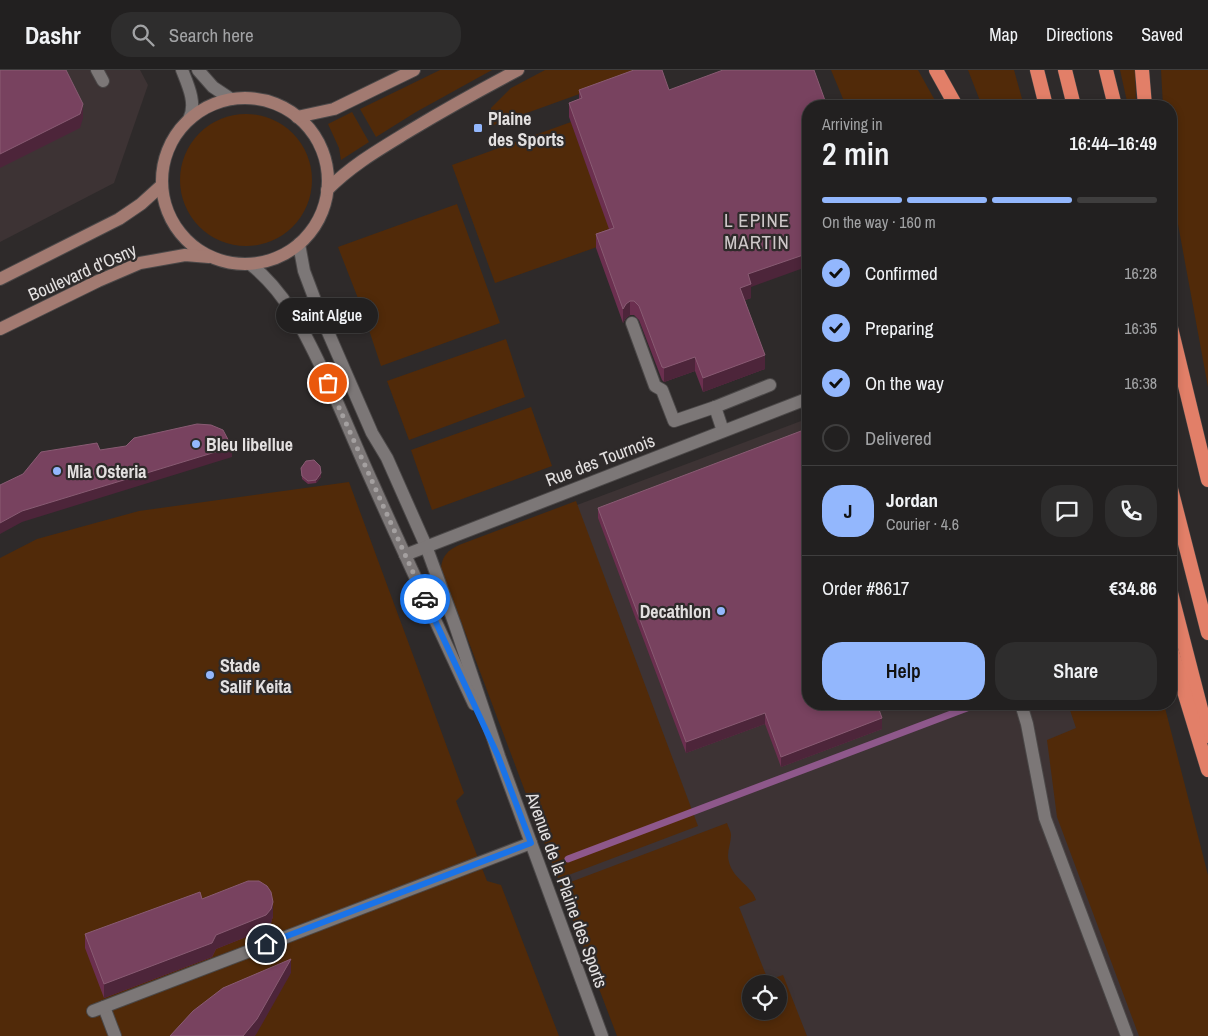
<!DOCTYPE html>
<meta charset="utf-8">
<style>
:root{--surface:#222020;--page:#2e2d2d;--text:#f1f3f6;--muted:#a2a3a5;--line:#3f3e3e;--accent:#93b7fd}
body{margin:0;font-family:"Archivo Narrow",sans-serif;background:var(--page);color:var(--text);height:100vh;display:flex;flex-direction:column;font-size:19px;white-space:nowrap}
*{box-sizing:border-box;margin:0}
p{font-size:16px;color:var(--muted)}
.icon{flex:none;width:28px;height:28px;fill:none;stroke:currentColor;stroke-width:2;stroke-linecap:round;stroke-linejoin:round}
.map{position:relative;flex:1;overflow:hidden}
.side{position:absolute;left:802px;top:30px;width:375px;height:610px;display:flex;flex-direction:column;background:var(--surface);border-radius:20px;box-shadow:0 2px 8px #0003,0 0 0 1px var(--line)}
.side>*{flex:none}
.fabs{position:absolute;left:742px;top:905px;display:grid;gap:10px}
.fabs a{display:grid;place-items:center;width:45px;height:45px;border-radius:50%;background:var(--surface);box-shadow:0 2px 8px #0003,0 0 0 1px var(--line);font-size:25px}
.pin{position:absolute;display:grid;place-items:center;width:42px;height:42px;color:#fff;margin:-21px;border:2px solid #fff;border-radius:50%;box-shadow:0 1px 5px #0007}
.courier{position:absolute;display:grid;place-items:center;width:50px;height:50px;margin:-25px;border:4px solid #1a73e8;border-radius:50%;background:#fff;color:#222;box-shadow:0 1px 6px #0007}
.bubble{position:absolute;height:35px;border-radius:18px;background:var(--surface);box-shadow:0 2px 8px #0003,0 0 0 1px var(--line);font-size:16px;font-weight:600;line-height:35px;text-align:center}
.overview em{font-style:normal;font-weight:600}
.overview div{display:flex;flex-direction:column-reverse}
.overview{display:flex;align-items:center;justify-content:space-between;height:85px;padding:0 20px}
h1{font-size:32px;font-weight:600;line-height:38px}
.bar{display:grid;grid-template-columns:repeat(4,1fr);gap:8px 5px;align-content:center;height:60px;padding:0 20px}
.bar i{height:6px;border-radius:4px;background:var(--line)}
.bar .selected{background:var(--accent)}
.bar p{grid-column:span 4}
.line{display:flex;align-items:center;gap:12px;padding:0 20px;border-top:1px solid var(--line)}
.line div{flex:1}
.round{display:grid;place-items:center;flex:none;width:52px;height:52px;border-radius:20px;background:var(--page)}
ol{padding:0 20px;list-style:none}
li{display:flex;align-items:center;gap:15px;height:55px}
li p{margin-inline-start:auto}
li .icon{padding:5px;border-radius:50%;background:var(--accent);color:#111;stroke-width:4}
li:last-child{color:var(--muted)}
li i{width:28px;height:28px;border:2px solid var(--line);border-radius:50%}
.cta{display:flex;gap:10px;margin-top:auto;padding:10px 20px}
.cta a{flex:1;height:58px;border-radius:20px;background:var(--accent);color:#111;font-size:20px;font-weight:600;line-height:58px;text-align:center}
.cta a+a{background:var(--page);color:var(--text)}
header{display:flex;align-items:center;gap:30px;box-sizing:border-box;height:70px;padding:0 25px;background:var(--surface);border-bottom:1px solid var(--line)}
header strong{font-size:24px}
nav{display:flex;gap:28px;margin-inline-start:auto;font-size:18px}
.search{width:350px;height:45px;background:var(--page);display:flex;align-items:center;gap:12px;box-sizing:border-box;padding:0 18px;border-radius:20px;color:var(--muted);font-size:19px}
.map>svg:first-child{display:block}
.built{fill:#3d3334;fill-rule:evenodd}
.green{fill:#512a09;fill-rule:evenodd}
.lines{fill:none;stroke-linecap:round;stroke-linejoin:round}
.stream{stroke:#8e588b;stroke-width:7}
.service-casing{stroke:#4b4848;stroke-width:14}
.minor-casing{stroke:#4b4848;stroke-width:14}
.tertiary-casing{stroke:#4b4848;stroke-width:14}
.secondary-casing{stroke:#4b4848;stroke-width:14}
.trunk-casing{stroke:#4b4848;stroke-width:15}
.service{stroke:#7c7777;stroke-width:12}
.minor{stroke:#7c7777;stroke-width:12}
.tertiary{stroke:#7c7777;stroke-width:12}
.secondary{stroke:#a27a71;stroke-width:12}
.trunk{stroke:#e27f68;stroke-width:14}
.wall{fill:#6b2f4f}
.shaded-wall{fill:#4d253a}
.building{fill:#78425f;stroke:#895b73}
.done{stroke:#a4a0a0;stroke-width:5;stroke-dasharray:0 9}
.route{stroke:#1a73e8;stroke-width:6}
.poi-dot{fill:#93b7fd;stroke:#2e2a2a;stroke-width:2}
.labels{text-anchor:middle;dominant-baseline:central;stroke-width:4.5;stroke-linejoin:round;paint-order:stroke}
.poi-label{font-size:18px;font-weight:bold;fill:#e3e0e0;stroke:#2e2a2a;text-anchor:start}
.street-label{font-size:18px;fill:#e3e0e0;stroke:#2e2a2a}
.neighbourhood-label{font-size:19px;letter-spacing:1px;fill:#cec8c9;stroke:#2e2a2a}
</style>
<header>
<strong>Dashr</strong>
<div class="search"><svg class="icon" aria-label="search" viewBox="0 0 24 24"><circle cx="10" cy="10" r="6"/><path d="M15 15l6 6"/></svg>Search here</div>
<nav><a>Map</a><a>Directions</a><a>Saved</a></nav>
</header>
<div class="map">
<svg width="1208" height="966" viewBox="0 0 1208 966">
<rect width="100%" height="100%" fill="#2e2a2a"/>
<g class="built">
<path d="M0,0h140l8,15 -34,98 -114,59z"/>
<path d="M809,348v286h259l9,24 79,308h-534l-173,-468 8,-18zM751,914h28v27h-28z"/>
</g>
<g class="green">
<path d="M440,0h52l-76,42 -40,25 -16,-28z"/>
<path d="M545,0h101l-155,56v-18l20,-20z"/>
<path d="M831,0h87l20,36h-92z"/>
<path d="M968,0h46l10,36h-42z"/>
<path d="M1120,0h15l1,35 -8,1z"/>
<path d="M1161,0h47v317l-33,-179 -4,-29v-73h-8z"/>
<path d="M352,42l17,30 -28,18 -2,-12 -11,-24z"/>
<circle cx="246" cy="110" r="66"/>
<path d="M571,52l43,119 -119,42 -43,-118z"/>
<path d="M457,134l43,119 -119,43 -20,-60 -23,-59z"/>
<path d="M506,269l19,58 -116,43 -22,-59z"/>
<path d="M531,337l21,59 -120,44 -21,-60z"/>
<path d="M349,412l115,311 -8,8 31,80 14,4 58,151h-559v-478l37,-19 102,-28z"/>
<path d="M576,431l122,325 -140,53 -117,-311c1,-12 7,-18 18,-23z"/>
<path d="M1068,634h96l44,171v161h-69l-82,-219 -10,-77 29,-12z"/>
<path d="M727,753c1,4 4,8 4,12 0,9 -5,18 -2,27 4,17 23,24 27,38l-17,7 29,73 15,-5 24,61h-190l-57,-150zM751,914h28v27h-28z"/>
</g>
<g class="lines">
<path class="stream" d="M568,789l399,-151"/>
<defs>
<g id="service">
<path d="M97,0l6,11"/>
<path d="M632,253l23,63 7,4 12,31 41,-14 55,-22"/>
<path d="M715,337l8,24"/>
<path d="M1021,634l6,20 18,94 82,218"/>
<path d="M104,937l11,29"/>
<path d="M93,941l438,-168"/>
</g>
<g id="minor">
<path d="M299,174l5,27 17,45 51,117 15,25 39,88 29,79 44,131 103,280"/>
<path d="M250,194c36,28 55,69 74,109 17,36 32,74 49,111 33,74 67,147 101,220"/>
<path d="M405,485l404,-157"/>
</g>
<g id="tertiary">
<path d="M182,0c6,15 15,34 7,49"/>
<path d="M198,0l15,17 18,12"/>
</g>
<g id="secondary">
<circle cx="245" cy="111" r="83"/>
<path d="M297,47l37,-8 80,-39"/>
<path d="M327,120c26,-26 53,-41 84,-60 35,-21 71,-41 107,-60"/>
<path d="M0,209l119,-60 22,-15 21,-19"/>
<path d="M0,259l98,-48 42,-18 45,-8 24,2"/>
</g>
<g id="trunk">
<path d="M936,0l20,36"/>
<path d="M1037,0l9,36"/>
<path d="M1065,0l9,36"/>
<path d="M1106,0l9,36"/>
<path d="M1142,0l3,36"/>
<path d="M1171,258l37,152"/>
<path d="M1171,419l37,144"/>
<path d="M1171,523l37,143"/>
<path d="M1171,579l37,121"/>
</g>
</defs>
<use href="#service" class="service-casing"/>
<use href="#minor" class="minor-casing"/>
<use href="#tertiary" class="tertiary-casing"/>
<use href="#secondary" class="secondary-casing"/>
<use href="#trunk" class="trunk-casing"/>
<use href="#service" class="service"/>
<use href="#minor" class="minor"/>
<use href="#tertiary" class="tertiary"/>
<use href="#secondary" class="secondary"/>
<use href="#trunk" class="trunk"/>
</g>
<g class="wall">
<path d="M579,20h90l82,197v11l-6,2 20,69 -62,23 -8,-21 -31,11 -2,-2 -23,-60 -5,-5h-4l-4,3 -3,5 -27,-75v-14l13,-5 -40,-112v-14l10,-4z"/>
<path d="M301,398l20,9 -5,6 -8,1 -6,-5z"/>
<path d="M598,438l211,196 73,25 -101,38 -16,-43 -79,29 -88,-235z"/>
<path d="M273,846l-2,7 -5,6 -50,20 -4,8 -108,41 -19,-50v-14z"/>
</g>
<g class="shaded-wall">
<path d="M83,34v14l-3,10 -80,40v-14z"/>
<path d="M809,183v13l-58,21v11l-11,4v-14l8,-14z"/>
<path d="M630,231v14l-4,3 -3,5v-14l3,-5z"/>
<path d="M765,285v14l-62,23v-14z"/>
<path d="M695,287v14l-31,11v-14z"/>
<path d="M232,377v10l-210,65 -22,12v-11l22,-12z"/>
<path d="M321,403v4l-5,6v-3z"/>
<path d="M765,643v11l-79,29v-11z"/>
<path d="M882,648v11l-101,38v-10z"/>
<path d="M273,832v14l-2,7 -5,6 -50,20 -4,8 -108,41v-14l112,-49z"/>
<path d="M291,889v14l-34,60 -2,3h-12z"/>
</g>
<g class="building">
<path d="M0,0h66l17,34 -3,10 -80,40z"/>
<path d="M634,0h28l7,20 54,-20h91l13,36h-18v147l-61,21 3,10 -11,4 25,67 -62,23 -8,-21 -31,11 -2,-1 -23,-61 -5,-5h-4l-4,3 -3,5 -27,-75 18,-6 -45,-125 13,-5 -3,-8z"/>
<path d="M197,354l14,1 12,5 9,17 -210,64 -22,12v-38l23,-11 18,-22 56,-9 3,7 26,-4 8,-8z"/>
<path d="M809,358v276h68l5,14 -101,39 -16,-44 -79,29 -88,-234z"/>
<path d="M314,390l6,6 1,7 -5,7 -8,1 -6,-5 -1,-8 5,-7z"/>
<path d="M248,811h11l8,5 4,6 2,10 -2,7 -5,6 -50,20 -4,8 -108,41 -19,-50 115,-42 2,7z"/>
<path d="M291,889l-34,60 -14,17h-73l23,-25 30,-23z"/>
</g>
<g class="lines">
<path class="done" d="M328,313l97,216"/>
<path class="route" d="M266,874l265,-101 -33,-87 -73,-157"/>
</g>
<g class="poi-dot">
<rect x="473" y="53" width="10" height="10" rx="2.5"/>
<circle cx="196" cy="374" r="5"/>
<circle cx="57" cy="401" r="5"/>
<circle cx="721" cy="541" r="5"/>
<circle cx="210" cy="605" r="5"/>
</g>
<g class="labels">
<g class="poi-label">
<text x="488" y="48">Plaine<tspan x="488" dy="21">des Sports</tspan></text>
<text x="206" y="374">Bleu libellue</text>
<text x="67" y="401">Mia Osteria</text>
<text x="711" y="541" text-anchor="end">Decathlon</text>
<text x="220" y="595">Stade<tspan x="220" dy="21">Salif Keita</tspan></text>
</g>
<g class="street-label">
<text transform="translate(82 202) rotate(-24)">Boulevard d'Osny</text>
<text transform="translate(600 390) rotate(-21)">Rue des Tournois</text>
<text transform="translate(567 820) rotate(70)">Avenue de la Plaine des Sports</text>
</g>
<g class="neighbourhood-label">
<text x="757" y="150">L EPINE<tspan x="757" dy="22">MARTIN</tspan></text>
</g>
</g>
</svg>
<div class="fabs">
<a><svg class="icon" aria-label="locate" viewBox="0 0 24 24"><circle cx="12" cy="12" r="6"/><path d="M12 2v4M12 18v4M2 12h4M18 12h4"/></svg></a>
</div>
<div class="pin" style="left:328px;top:313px;background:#ea580c"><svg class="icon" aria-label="bag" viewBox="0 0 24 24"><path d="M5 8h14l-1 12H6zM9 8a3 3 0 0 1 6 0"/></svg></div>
<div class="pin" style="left:266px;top:874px;background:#1f2937"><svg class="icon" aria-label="home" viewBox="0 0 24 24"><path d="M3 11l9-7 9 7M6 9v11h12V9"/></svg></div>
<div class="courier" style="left:425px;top:529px"><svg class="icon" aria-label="car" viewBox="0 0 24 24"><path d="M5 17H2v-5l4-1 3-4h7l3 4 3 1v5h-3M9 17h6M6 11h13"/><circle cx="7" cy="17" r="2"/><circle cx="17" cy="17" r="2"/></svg></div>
<div class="bubble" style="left:276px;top:228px;width:102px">Saint Algue</div>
<section class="side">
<div class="overview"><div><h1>2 min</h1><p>Arriving in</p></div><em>16:44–16:49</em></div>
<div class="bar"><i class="selected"></i><i class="selected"></i><i class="selected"></i><i></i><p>On the way · 160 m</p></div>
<ol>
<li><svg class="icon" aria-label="check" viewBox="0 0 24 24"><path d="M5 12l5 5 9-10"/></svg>Confirmed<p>16:28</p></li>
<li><svg class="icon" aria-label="check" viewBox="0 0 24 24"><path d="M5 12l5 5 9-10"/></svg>Preparing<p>16:35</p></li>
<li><svg class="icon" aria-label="check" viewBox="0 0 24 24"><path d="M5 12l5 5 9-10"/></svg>On the way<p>16:38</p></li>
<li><i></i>Delivered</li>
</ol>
<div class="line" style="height:90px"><b class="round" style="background:var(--accent);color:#111">J</b><div><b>Jordan</b><p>Courier · 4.6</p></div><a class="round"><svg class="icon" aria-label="chat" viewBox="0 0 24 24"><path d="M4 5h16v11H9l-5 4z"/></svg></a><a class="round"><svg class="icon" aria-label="phone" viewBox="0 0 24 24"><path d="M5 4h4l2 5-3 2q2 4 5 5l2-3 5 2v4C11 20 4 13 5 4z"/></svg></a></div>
<div class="line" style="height:65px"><div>Order #8617</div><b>€34.86</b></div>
<div class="cta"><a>Help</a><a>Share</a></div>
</section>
</div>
